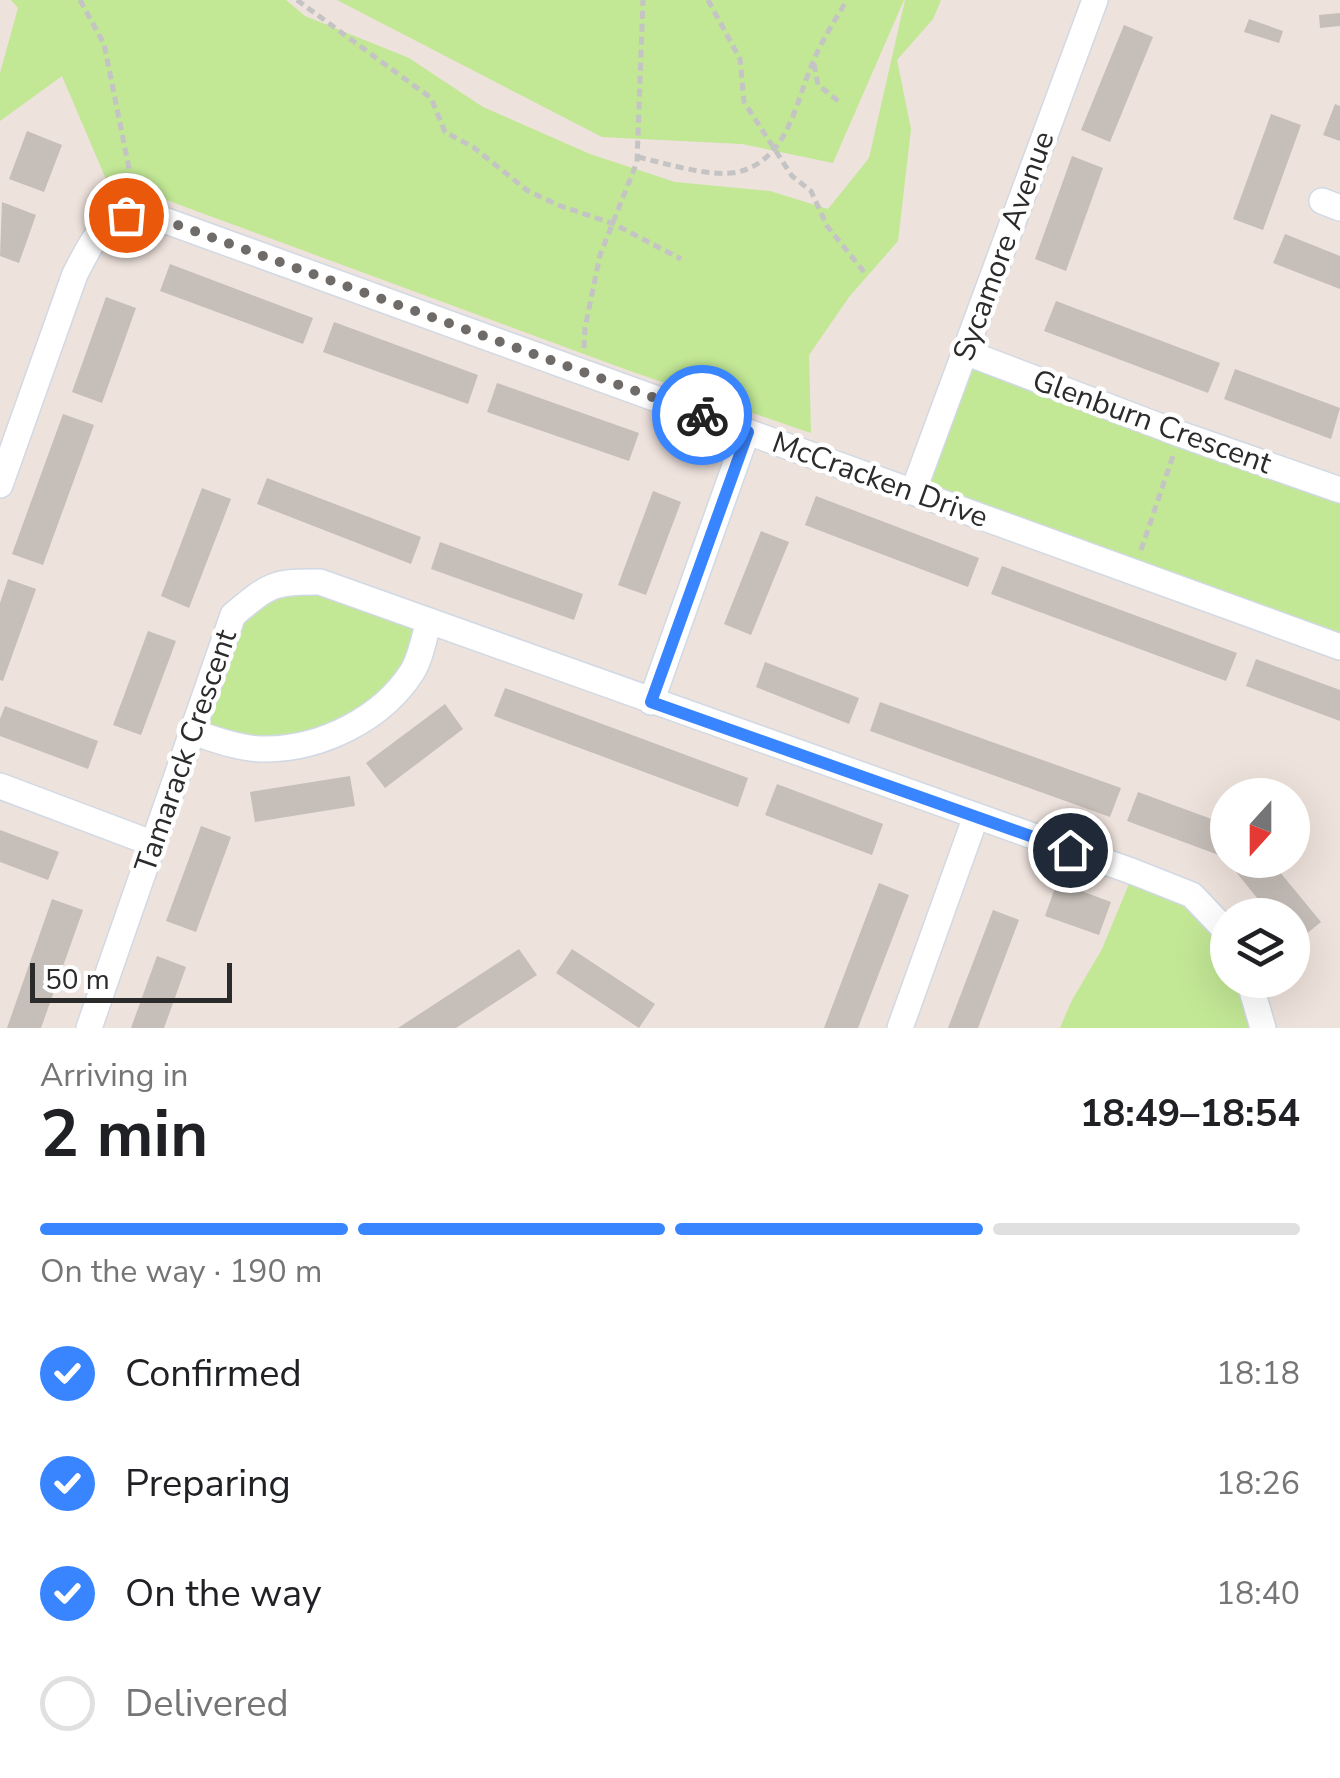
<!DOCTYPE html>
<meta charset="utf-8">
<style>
:root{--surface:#fff;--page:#f6f6f6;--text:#202124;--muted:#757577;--line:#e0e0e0;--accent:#3885ff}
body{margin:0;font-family:"Nunito Sans",sans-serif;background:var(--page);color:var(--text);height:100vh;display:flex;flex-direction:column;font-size:38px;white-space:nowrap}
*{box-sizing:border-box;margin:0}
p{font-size:32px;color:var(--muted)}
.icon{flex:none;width:55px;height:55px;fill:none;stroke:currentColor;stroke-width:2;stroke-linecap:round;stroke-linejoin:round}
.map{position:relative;height:1028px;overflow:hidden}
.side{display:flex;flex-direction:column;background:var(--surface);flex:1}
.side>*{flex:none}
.needle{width:65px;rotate:201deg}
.controls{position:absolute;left:1210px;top:778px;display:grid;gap:20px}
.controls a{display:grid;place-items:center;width:100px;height:100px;border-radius:50%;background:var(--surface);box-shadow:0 10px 40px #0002;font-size:50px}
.scale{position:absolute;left:30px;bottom:25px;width:202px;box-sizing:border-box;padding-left:10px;border:5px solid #2b2b2b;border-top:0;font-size:28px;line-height:35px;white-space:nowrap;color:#2b2b2b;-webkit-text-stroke:8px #fff;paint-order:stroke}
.pin{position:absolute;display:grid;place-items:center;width:85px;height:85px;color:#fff;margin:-42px;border:5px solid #fff;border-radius:50%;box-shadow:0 2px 10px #0007}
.courier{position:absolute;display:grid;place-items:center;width:100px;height:100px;margin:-50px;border:8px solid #3885ff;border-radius:50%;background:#fff;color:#222;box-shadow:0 2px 12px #0007}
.head em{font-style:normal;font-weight:700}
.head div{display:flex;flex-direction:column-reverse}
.head{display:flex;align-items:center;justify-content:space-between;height:170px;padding:0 40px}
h1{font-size:65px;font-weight:700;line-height:75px}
.bar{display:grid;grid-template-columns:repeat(4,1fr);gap:15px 10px;align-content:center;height:120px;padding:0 40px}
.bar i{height:12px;border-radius:8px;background:var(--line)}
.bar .on{background:var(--accent)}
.bar p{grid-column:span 4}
ol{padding:0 40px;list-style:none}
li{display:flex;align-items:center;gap:30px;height:110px}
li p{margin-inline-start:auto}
li .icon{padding:10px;border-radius:50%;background:var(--accent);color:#fff;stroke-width:4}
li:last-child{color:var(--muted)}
li i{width:55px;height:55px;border:5px solid var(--line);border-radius:50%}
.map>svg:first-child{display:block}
.green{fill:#c2e795}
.building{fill:#c6beb8}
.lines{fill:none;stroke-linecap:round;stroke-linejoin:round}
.minor-casing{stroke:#d1d9e4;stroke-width:28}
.path{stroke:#c4c4c4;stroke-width:5;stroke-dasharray:8 5;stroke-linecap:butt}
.minor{stroke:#fff;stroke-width:25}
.done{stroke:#6f6b69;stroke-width:10;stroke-dasharray:0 18}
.route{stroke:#3885ff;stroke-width:12}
.labels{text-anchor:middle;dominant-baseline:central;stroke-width:9;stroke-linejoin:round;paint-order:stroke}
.street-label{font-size:30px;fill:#2b2b2b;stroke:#fff}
</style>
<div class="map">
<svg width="1340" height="1028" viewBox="0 0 1340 1028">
<rect width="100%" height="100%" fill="#eee2dc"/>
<g class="green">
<path d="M11,0h275l19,16 104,42 74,49 107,47 85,28 95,9 58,18 41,-51 36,-158h36l-8,19 -36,41 14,69 -13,112 -49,56 -40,58 2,78 -181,-62 -469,-173 -44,7 -55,-129 -62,45v-48l18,-65z"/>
<path d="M337,0h567l-71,163 -91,-19 -140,-7z"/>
<path d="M965,352l375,138v157l-427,-155z"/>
<path d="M281,581l148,40 -16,50 -95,72 -125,-11 40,-117z"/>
<path d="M1134,872l58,23 35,38 1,47h21l14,48h-203l11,-26 31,-53z"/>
</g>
<g class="building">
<path d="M1340,13v13l-20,2 -1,-13z"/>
<path d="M1249,19l34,12 -4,12 -35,-11z"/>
<path d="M1124,25l29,12 -43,105 -29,-12z"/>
<path d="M1335,104l5,2v35l-17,-6z"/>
<path d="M1271,114l30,11 -38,105 -30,-11z"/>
<path d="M27,131l35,14 -18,47 -35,-13z"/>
<path d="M1072,156l31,12 -37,103 -31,-12z"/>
<path d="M2,202l34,13 -17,48 -19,-7z"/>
<path d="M1285,234l55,22v33l-67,-26z"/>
<path d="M170,264l143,54 -10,26 -143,-53z"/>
<path d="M106,297l30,11 -34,95 -30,-11z"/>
<path d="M1056,301l164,62 -12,30 -164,-62z"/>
<path d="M334,322l144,53 -10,29 -145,-52z"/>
<path d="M1235,369l105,39 -9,31 -107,-40z"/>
<path d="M497,383l142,50 -10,28 -142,-49z"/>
<path d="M63,414l31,11 -51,140 -31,-11z"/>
<path d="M267,478l154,59 -10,27 -154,-60z"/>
<path d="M202,488l29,11 -42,109 -28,-12z"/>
<path d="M653,491l28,11 -35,93 -28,-10z"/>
<path d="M816,496l163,62 -11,29 -163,-62z"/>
<path d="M761,531l28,11 -38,93 -27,-11z"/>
<path d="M440,542l143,52 -9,26 -143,-51z"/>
<path d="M1002,566l235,87 -11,28 -235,-87z"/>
<path d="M8,579l28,10 -33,92 -3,-1v-77z"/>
<path d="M148,631l28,10 -35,94 -28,-10z"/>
<path d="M1256,659l84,31v31l-94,-35z"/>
<path d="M765,662l94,36 -10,26 -93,-37z"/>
<path d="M505,688l243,90 -10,29 -244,-91z"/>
<path d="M880,702l241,86 -11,29 -240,-86z"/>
<path d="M445,704l18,25 -78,59 -19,-25z"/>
<path d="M5,706l93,35 -10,28 -88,-33v-17z"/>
<path d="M350,776l5,30 -100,16 -5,-30z"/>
<path d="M777,784l106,40 -11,31 -107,-40z"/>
<path d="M1138,792l90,33 -4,32 -97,-36z"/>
<path d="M201,826l30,11 -35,95 -30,-11z"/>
<path d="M0,830l59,22 -11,28 -48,-18z"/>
<path d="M1251,860h19l51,62 -26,21 -3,-28h-21l-35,-43z"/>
<path d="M1057,882l54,20 -12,33 -54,-19z"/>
<path d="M879,883l30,12 -51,133h-34z"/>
<path d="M52,899l31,11 -42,118h-34z"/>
<path d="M993,910l26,10 -41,108h-30z"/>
<path d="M519,949l18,26 -81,53h-58z"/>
<path d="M572,949l83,55 -16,24 -83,-55z"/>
<path d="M157,956l29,11 -22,61h-33z"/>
</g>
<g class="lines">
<defs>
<g id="minor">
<path d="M1322,201l18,7"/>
<path d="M965,352l215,82 160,56"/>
<path d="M0,485l75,-211c20,-38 28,-59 75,-59l1190,432"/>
<path d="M913,492l182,-492"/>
<path d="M651,702l96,-270"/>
<path d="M193,732c23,8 50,18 75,17 54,-1 114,-30 144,-77 9,-14 12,-35 17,-51"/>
<path d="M0,786l154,58"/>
<path d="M1249,980l14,48"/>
<path d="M89,1028l144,-413c36,-30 40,-34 87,-33l814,290 58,23 36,38"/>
<path d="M900,1028l76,-212"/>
</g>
</defs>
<use href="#minor" class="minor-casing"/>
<g class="path">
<path d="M80,0l24,44 30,149"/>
<path d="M297,0l134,98 14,34 28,15 55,44 30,14 56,19 67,35"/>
<path d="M708,0l32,59 4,43 48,74 19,15 16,35 38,47"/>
<path d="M814,64l4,21 24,19"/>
<path d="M638,157c26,6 74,21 100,15 51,-13 57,-69 75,-110 9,-22 22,-42 34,-62"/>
<path d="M584,348l1,-20 15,-73 37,-93 6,-162"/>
<path d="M1141,550l32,-94"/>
</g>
<use href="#minor" class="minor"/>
</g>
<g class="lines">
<path class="done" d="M126,215h24l552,200"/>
<path class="route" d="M702,415l46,17 -97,270 419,148"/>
</g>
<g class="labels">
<g class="street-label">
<text transform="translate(1004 246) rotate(-70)">Sycamore Avenue</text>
<text transform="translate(1152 422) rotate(20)">Glenburn Crescent</text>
<text transform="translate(880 480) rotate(20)">McCracken Drive</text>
<text transform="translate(186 751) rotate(-71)">Tamarack Crescent</text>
</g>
</g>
</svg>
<div class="controls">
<a><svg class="needle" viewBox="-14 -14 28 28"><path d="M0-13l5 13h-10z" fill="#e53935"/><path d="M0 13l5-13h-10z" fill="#757577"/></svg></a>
<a><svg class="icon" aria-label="layers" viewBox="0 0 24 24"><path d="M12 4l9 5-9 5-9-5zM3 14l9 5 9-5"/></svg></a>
</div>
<div class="scale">50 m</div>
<div class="pin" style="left:126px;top:215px;background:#ea580c"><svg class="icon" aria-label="bag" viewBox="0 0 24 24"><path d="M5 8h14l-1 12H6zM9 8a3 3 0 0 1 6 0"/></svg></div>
<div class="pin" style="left:1070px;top:850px;background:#1f2937"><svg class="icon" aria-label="home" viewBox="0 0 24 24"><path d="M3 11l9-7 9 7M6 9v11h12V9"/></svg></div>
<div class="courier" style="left:702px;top:415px"><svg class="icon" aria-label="bike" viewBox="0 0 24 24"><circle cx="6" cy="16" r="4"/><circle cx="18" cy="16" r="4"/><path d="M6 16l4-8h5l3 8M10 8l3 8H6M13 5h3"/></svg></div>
</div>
<section class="side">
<div class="head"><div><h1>2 min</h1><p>Arriving in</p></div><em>18:49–18:54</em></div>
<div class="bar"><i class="on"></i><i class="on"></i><i class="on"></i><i></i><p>On the way · 190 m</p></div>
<ol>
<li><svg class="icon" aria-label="check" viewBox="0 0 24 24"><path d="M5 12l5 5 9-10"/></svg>Confirmed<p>18:18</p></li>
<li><svg class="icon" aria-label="check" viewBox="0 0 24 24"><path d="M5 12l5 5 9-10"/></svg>Preparing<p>18:26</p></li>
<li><svg class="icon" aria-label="check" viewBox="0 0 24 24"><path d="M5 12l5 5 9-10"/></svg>On the way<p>18:40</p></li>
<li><i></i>Delivered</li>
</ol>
</section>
